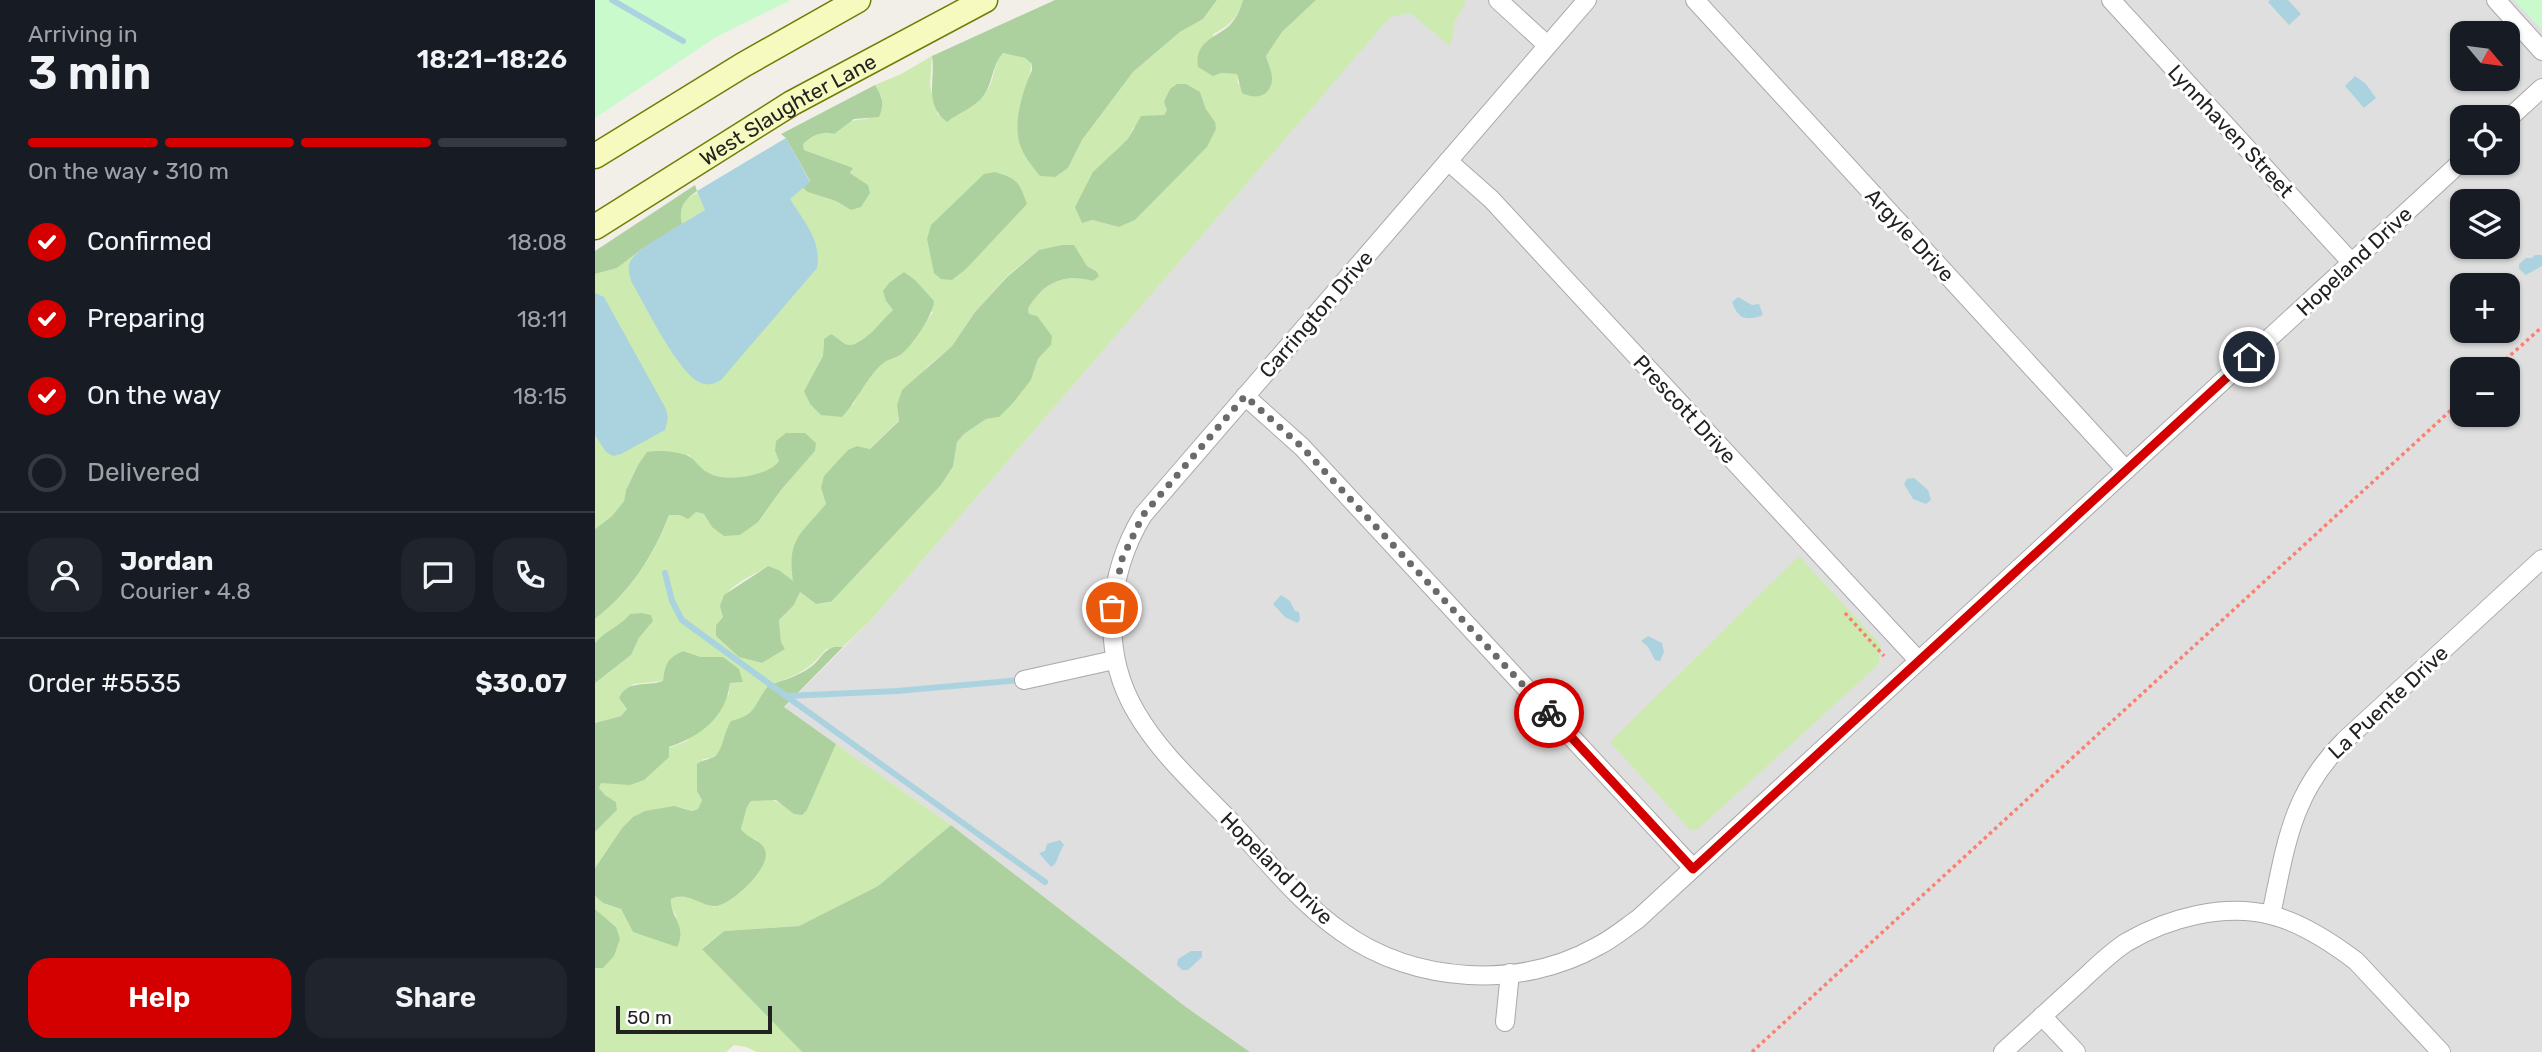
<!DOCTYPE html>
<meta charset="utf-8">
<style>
:root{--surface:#171b24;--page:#20242c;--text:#f1f3f6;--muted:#9ea1a6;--line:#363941;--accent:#d40000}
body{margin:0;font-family:Rubik,sans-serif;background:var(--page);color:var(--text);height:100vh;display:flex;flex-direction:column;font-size:26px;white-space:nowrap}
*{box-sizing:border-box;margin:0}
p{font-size:23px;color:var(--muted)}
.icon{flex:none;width:38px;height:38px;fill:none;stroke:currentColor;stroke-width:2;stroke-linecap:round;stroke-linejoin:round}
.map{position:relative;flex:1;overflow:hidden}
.drawer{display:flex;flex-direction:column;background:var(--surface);width:595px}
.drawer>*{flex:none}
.needle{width:46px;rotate:119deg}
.controls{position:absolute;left:1855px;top:21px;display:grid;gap:14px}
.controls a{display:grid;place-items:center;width:70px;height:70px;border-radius:14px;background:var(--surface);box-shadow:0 2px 5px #0004;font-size:35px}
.scale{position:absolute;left:21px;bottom:18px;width:156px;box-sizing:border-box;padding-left:7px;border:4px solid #222;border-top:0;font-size:19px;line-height:24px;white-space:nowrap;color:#222;-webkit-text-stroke:5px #fff;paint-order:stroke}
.pin{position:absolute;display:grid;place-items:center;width:60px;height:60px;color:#fff;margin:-30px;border:4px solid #fff;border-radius:50%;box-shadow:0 2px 7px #0007}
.courier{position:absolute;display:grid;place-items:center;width:70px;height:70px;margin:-35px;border:5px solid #d40000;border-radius:50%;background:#fff;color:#222;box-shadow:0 2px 9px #0007}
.summary em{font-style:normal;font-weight:600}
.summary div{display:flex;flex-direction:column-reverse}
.summary{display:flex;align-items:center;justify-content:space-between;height:119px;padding:0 28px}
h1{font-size:46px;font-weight:600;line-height:52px}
.bar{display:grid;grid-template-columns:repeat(4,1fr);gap:10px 7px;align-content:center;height:84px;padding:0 28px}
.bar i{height:9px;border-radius:5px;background:var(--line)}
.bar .selected{background:var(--accent)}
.bar p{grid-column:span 4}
.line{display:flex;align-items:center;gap:18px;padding:0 28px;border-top:2px solid var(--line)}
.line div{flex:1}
.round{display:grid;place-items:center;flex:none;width:74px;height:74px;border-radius:21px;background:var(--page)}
ol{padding:0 28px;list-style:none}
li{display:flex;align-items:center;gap:21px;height:77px}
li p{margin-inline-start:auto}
li .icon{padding:7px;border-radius:50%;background:var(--accent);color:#fff;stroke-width:4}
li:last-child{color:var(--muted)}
li i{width:38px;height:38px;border:4px solid var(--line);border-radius:50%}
.action{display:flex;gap:14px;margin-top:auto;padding:14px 28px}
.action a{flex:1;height:80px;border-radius:21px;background:var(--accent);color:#fff;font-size:28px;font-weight:600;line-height:80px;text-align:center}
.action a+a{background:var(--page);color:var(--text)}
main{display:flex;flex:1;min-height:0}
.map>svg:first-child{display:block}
.residential{fill:#e0dfdf;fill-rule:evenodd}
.grass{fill:#cdebb0;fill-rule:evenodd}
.forest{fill:#add19e}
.park{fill:#c8facc}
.water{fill:#aad3df}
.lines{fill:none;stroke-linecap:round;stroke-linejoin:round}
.stream{stroke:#aad3df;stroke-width:6}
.minor-casing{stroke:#a9a9a9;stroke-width:20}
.secondary-casing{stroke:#707d05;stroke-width:27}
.path{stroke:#fa8072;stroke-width:3.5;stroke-dasharray:3.5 3.5;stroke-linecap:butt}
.minor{stroke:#fff;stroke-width:18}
.secondary{stroke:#f7fabf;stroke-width:24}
.done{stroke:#6b6a68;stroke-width:7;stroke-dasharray:0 12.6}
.route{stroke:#d40000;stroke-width:9}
.labels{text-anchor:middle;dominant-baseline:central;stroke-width:6;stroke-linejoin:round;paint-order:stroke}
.street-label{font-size:21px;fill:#222;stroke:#fff}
</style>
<main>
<section class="drawer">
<div class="summary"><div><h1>3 min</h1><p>Arriving in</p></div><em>18:21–18:26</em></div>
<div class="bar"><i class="selected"></i><i class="selected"></i><i class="selected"></i><i></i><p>On the way · 310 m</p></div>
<ol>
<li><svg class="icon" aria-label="check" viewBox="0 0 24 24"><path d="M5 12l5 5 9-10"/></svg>Confirmed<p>18:08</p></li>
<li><svg class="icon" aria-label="check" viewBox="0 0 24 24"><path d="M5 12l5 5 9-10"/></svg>Preparing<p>18:11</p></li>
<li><svg class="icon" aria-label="check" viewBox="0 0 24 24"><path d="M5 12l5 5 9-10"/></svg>On the way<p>18:15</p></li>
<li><i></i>Delivered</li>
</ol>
<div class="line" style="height:126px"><a class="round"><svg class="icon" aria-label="person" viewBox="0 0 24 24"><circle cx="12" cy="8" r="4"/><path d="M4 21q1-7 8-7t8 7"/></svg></a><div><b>Jordan</b><p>Courier · 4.8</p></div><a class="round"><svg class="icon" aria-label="chat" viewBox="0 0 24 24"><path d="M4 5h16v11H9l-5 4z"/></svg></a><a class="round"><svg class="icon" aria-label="phone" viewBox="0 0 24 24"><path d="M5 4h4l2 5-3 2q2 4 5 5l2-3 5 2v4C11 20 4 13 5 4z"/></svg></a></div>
<div class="line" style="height:91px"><div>Order #5535</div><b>$30.07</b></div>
<div class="action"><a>Help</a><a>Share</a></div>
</section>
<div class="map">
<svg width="1947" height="1052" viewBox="0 0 1947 1052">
<rect width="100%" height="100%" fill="#f2efe9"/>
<path class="residential" d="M809,0h1138v1052h-1292l-64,-45 -235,-182 -167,-117 87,-88zM1867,33h46v46h-46zM1867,117h46v46h-46zM1867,201h46v46h-46zM1867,285h46v46h-46zM1867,369h46v46h-46z"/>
<g class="grass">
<path d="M622,0h26c-5,18 -14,26 -30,34l8,39 16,1 1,10 32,-16 -4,-12 16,-24 34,-32h148l2,2 -13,23 1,7 -4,14 -40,-33 -20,4 -519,603 -28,27 -17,2c-17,22 -31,27 -57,36l-12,21 -16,13 -23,34 -7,5 -8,1c-5,16 -10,26 -1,41l-4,9 -6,2 -9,-3 -61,20 -27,40v-36l22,-22 -1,-8 -11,-7 -6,-7 2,-5h11l57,-35 18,-7 42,-47 1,-11 12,-1 -41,-25 -18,-6c-16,7 -18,13 -20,30l-30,3 -14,14 8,11 -6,7 -26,7v-40l36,-28 8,-17 14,-17 -23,-7c-11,13 -24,16 -35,29v-24c35,-27 59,-62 74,-104l27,-3 9,2 7,13 46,-5 23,-32 34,-39h-40l4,10c-12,18 -49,20 -69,13 -8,-3 -15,-13 -21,-19l-51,10 -12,25 -2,11 -12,15 -17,13v-255l22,-6 25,-19 37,-34 6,-15 101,-62 24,44 -7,6 6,4 27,9 15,9 17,-25 -18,-12 2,-5 -48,-18 -1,-6c15,-12 45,-25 64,-25l15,-22 -7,-12 26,-11 31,-18 -2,30 8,29c23,-2 41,-8 52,-30 5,-11 4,-22 13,-32l22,5 7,6 -3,13 39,91 14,-28 51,-68 47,-40 23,-13zM605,92l6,17 9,13v7l-8,18 -72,73 -16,7 -27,-7 22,-68 15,-13 4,-11 31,-13 3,-5zM444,250l42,9 6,7 9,5 -3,10c-30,-8 -50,2 -65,28l1,5 22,31 -13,14 -7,21 -32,37 -13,2 -22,15 -7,8 -4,26 -12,17 -111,118 -14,1 -16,-12 -6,13 -15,15 2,22 4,7 -23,14c-27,-5 -32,-16 -46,-38l7,-8c-8,-28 24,-38 45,-51l11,4 14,12 33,-78 -5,-16 36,-42 13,3 29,-29 -2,-15 30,-38 25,-21 23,-34 32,-36zM291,301l47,11 -30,41 -20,10 -19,21 -11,21 -49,-14 19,-35 1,-17 7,-5 15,11h12l36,-35z"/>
<path d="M1204,556l82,89 -3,20 -181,165 -8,-1 -79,-87z"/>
<path d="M241,744l115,81 -73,61 -79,40 -75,5 -22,17 100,104h-45l-11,-5 -12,-2 -8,7h-131v-84h8l13,-41 -21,-18v-13l8,7 18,6 12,23 44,-15 -7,-12 1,-6c14,-8 30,3 44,8l42,-67 -12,-4 -4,-7 6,-22 4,-6c23,-4 26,-1 43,13l13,-4z"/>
</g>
<g class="forest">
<path d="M460,0h162l-14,19 -23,13 -47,40 -51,68 -14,28 -13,9 -15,-1c-9,-11 -21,-26 -22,-40 -3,-21 6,-48 14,-66v-6l-7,-6 -22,-5c-11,12 -10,29 -19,42 -9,13 -25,17 -37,27 -24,-18 -11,-43 -15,-66z"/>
<path d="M648,0h73l-34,32 -16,24c2,7 6,15 6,23 -1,18 -17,21 -30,14l-5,-19 -16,-1 -8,3 -15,-9c-4,-26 18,-29 32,-42 7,-8 10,-15 13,-25z"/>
<path d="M582,84h9l14,8 6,17 9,13 1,7 -9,18 -72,73 -16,7 -27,-7 -10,3 -7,-16 18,-35 35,-33 13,-23 23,-1 3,-5 -3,-8 6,-13z"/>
<path d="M280,85c7,11 10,19 4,32l-25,2 -20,15c-12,-4 -22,2 -31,10l1,6 49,18 -3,5 18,12 2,8 -9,14 -10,3 -15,-9 -28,-9 -5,-4 7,-7 -24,-43 -5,-4z"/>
<path d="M400,172c23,7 24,10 32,32l-61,65 -14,11 -11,-1 -7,-6 -7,-34 4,-14 53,-51z"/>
<path d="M100,185l2,6c-13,9 -19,17 -15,33l-40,25 -25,19 -22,6v-23z"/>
<path d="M467,245h12l13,21 9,5 3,5 -6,5c-30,-8 -50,2 -65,28l1,5 8,2 15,20 -1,9 -13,14 -7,21 -19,24 -13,13 -13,2 -22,15 -7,8 -4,25 -12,18 -110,117 -15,2 -16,-12 -6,13 -15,15 2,22 4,7 -23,14 -23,-6 -23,-21v-11l7,-8 -3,-11 4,-11 44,-29 11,4 14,11c-6,-42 7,-46 33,-77l-5,-16 3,-12 24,-26 9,-4 13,3 29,-28 -2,-16 5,-15 50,-44 23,-34 32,-35 32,-27z"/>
<path d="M309,272l11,8 19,21c-1,14 -19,40 -30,51 -6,6 -17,7 -23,13 -16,15 -24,36 -39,52l-21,-2 -11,-11 -6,-13 19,-35 1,-17 7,-5c6,3 9,7 14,10 14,7 37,-24 48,-34l-7,-9 -3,-10 6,-8z"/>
<path d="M191,433h19l11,10 -1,8 -34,39 -23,32 -18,13 -16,1 -12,-9 -8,-13 -8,-2 -8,7 -8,-4h-11c-16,42 -39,77 -74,104v-90l17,-13 12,-15 2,-11 12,-25 9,-13c13,-2 26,-1 39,3 9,3 13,13 21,17 16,11 61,5 72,-11l-4,-10 1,-10z"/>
<path d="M47,613l9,2 2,6 -14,17 -8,17 -36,28v-40c11,-13 24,-16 35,-29z"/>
<path d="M239,647h9l-59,60 52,37 -29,66 -5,5 -8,-1 -18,-14 -25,1 -4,6 -6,22c6,10 20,10 24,21 8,16 -36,58 -52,56 -15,-2 -27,-15 -42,-7 -2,17 17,27 6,48l-44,-15 -12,-23 -18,-6 -8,-7v-28l27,-40 11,-11 12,-6 29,-5 18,5 6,-2 4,-9 -5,-9v-27c6,-5 15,-4 20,-10 6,-7 7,-22 14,-33 27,-6 24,-20 38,-36 15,-5 30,-9 43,-19 9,-7 11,-16 22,-19z"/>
<path d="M88,651l18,6h22l16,12 4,13 -13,1c-4,34 -30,54 -61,64v10l-25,23 -14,5 -29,-2 -2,5 6,7 11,7 1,8 -22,22v-109l26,-7 6,-7 -8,-11c9,-19 27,-11 44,-17 2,-17 4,-23 20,-30z"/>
<path d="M356,825l235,182 64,45h-448l-100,-103 22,-18 75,-5 79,-40z"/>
<path d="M0,909l21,18 4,12 -6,17 -11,12h-8z"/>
</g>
<g class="park">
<path d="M0,0h196l-75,37 -121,81z"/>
<path d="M1919,0h28v30z"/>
</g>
<g class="water">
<path d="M1675,0h18l13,14 -12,11 -21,-23z"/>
<path d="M1760,76l11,8 10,14 -12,10 -19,-22z"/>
<path d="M191,138l24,44 -20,17c14,23 32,41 27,69l-96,112c-7,4 -11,6 -20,3 -22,-8 -57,-80 -70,-102 -2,-8 -4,-14 0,-21 7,-13 59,-40 74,-50l-8,-19z"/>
<path d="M1940,255h7v11l-16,9 -7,-6v-5l7,-6h6z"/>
<path d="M0,293l9,4 62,112 2,9 -3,12 -44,24 -8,2 -7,-4 -11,-17z"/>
<path d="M1143,297l14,8 7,-1 4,11c-16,6 -25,5 -31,-13z"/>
<path d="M1319,478l14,12 3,10 -5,4 -13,-5 -9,-15 3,-5z"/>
<path d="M686,595l9,6 5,10 4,1 1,8 -3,3 -12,-6 -12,-13z"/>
<path d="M1053,636l14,7 2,9 -4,9 -5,-1 -7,-13 -7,-6z"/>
<path d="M465,840l4,5c-6,8 -6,19 -13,22l-12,-14 6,-2 2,-7z"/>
<path d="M596,951h11v6l-14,13h-6l-5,-5 1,-6z"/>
</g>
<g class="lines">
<g class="stream">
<path d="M17,0l71,41"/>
<path d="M70,573l7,28 10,19 104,76 111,-5 125,-11"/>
<path d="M191,696l259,186"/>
</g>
<defs>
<g id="minor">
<path d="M903,0l49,45"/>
<path d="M992,0l-444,515c-36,59 -43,136 -7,197 24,42 64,77 97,112 34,37 67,79 109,108 73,52 178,58 256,14 14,-7 27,-18 40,-27l824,-758"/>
<path d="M1100,0l431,470"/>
<path d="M1516,0l241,263"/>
<path d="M1901,0l46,51"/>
<path d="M1913,119l34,-31"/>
<path d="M853,161l43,38 427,461"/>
<path d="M650,396l57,51 391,421"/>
<path d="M429,680l90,-20"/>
<path d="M1676,915c15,-70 20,-121 73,-174l198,-182"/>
<path d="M1447,1016l34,36"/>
<path d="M910,1022l5,-49"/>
<path d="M1408,1052c26,-24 53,-48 79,-72 14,-13 29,-28 45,-38 41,-24 97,-39 144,-27 31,8 60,27 85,46l85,91"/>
</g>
<g id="secondary">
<path d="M0,156l148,-91 115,-65"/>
<path id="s1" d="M0,227l197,-124 193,-103"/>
</g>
</defs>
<use href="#minor" class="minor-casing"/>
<use href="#secondary" class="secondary-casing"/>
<g class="path">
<path d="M1900,369l47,-42"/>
<path d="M1250,613l39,43"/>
<path d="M1157,1052l710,-652"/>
</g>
<use href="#minor" class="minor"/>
<use href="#secondary" class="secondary"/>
</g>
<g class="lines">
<path class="done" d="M517,608l10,-49 21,-44 102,-119 57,51 247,266"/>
<path class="route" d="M954,713l144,156 556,-512"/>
</g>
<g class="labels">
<g class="street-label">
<text stroke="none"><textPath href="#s1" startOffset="226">West Slaughter Lane</textPath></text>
<text transform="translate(1636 131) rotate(47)">Lynnhaven Street</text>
<text transform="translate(1315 235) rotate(47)">Argyle Drive</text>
<text transform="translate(1759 261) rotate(-43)">Hopeland Drive</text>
<text transform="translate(721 314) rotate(-49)">Carrington Drive</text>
<text transform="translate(1090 409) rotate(47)">Prescott Drive</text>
<text transform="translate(1793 702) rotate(-43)">La Puente Drive</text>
<text transform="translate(682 868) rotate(45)">Hopeland Drive</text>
</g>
</g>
</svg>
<div class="controls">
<a><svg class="needle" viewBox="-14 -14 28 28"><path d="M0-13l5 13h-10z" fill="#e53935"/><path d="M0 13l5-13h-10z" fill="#9ea1a6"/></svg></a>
<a><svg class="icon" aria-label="locate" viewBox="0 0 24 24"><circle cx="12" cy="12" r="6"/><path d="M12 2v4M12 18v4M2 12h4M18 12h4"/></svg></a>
<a><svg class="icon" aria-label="layers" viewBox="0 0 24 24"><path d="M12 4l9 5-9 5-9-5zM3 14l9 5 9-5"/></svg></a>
<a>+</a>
<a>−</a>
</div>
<div class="scale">50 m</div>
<div class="pin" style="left:517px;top:608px;background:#ea580c"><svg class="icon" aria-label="bag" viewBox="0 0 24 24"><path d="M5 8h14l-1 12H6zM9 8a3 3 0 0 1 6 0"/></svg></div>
<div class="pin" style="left:1654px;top:357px;background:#1f2937"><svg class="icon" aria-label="home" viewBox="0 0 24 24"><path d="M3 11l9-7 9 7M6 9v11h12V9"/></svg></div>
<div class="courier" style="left:954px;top:713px"><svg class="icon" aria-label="bike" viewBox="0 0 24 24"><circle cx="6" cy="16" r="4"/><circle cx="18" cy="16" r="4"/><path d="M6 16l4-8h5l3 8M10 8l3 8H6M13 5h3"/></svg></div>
</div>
</main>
